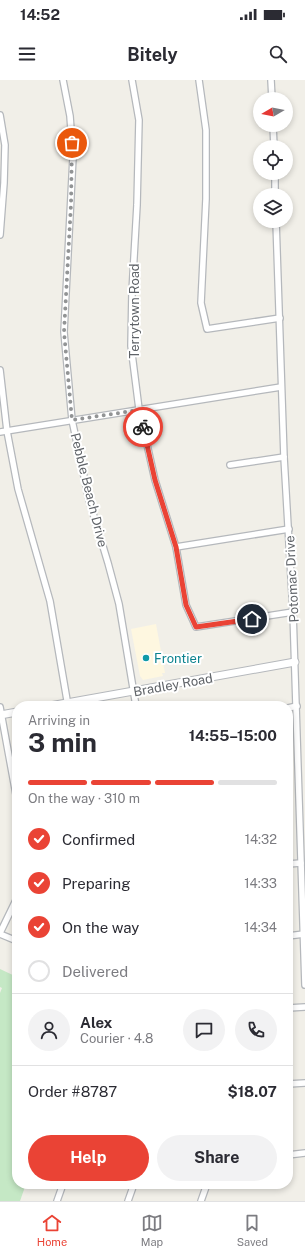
<!DOCTYPE html>
<meta charset="utf-8">
<style>
:root{--surface:#fff;--page:#f2f2f3;--text:#2b2b33;--muted:#7c7c81;--line:#e1e1e2;--accent:#ea4335}
body{margin:0;font-family:"Public Sans",sans-serif;background:var(--page);color:var(--text);height:100vh;display:flex;flex-direction:column;font-size:15px;white-space:nowrap}
*{box-sizing:border-box;margin:0}
p{font-size:13px;color:var(--muted)}
.icon{flex:none;width:22px;height:22px;fill:none;stroke:currentColor;stroke-width:2;stroke-linecap:round;stroke-linejoin:round}
.map{position:relative;flex:1;overflow:hidden}
.drawer{position:absolute;left:12px;top:621px;width:281px;height:488px;display:flex;flex-direction:column;background:var(--surface);border-radius:16px;box-shadow:0 2px 6px #0003}
.drawer>*{flex:none}
.needle{width:26px;rotate:260deg}
.fabs{position:absolute;left:253px;top:12px;display:grid;gap:8px}
.fabs a{display:grid;place-items:center;width:40px;height:40px;border-radius:50%;background:var(--surface);box-shadow:0 2px 6px #0003;font-size:20px}
.pin{position:absolute;display:grid;place-items:center;width:34px;height:34px;color:#fff;margin:-17px;border:2px solid #fff;border-radius:50%;box-shadow:0 1px 4px #0007}
.courier{position:absolute;display:grid;place-items:center;width:40px;height:40px;margin:-20px;border:3px solid #ea4335;border-radius:50%;background:#fff;color:#222;box-shadow:0 1px 5px #0007}
.head em{font-style:normal;font-weight:700}
.head div{display:flex;flex-direction:column-reverse}
.head{display:flex;align-items:center;justify-content:space-between;height:68px;padding:0 16px}
h1{font-size:26px;font-weight:700;line-height:30px}
.bar{display:grid;grid-template-columns:repeat(4,1fr);gap:6px 4px;align-content:center;height:48px;padding:0 16px}
.bar i{height:5px;border-radius:3px;background:var(--line)}
.bar .on{background:var(--accent)}
.bar p{grid-column:span 4}
.line{display:flex;align-items:center;gap:10px;padding:0 16px;border-top:1px solid var(--line)}
.line div{flex:1}
.round{display:grid;place-items:center;flex:none;width:42px;height:42px;border-radius:21px;background:var(--page)}
ol{padding:0 16px;list-style:none}
li{display:flex;align-items:center;gap:12px;height:44px}
li p{margin-inline-start:auto}
li .icon{padding:4px;border-radius:50%;background:var(--accent);color:#fff;stroke-width:4}
li:last-child{color:var(--muted)}
li i{width:22px;height:22px;border:2px solid var(--line);border-radius:50%}
.button{display:flex;gap:8px;margin-top:auto;padding:8px 16px}
.button a{flex:1;height:46px;border-radius:24px;background:var(--accent);color:#fff;font-size:16px;font-weight:700;line-height:46px;text-align:center}
.button a+a{background:var(--page);color:var(--text)}
.status{display:flex;justify-content:space-between;align-items:center;height:28px;padding:0 20px;background:var(--surface);direction:ltr}
.status svg{height:11px;fill:currentColor}
header{display:flex;justify-content:space-between;align-items:center;height:52px;padding:0 16px;background:var(--surface);font-size:18px;font-weight:700}
.menu{display:flex;justify-content:space-around;align-items:center;height:56px;border-top:1px solid var(--line);background:var(--surface);font-size:11px;color:var(--muted)}
.menu a{display:grid;justify-items:center;gap:2px}
.menu .on{color:var(--accent)}
.map>svg:first-child{display:block}
.commercial{fill:#fef7e0}
.green{fill:#c5e8c5}
.lines{fill:none;stroke-linecap:round;stroke-linejoin:round}
.minor-casing{stroke:#b5b8bc;stroke-width:8}
.tertiary-casing{stroke:#b5b8bc;stroke-width:9}
.minor{stroke:#fff;stroke-width:5.5}
.tertiary{stroke:#fff;stroke-width:7}
.done{stroke:#929495;stroke-width:4;stroke-dasharray:0 7.2}
.route{stroke:#ea4335;stroke-width:5}
.culture-dot{fill:#0f9aa8;stroke:#fff;stroke-width:1.5}
.labels{text-anchor:middle;dominant-baseline:central;stroke-width:4;stroke-linejoin:round;paint-order:stroke}
.street-label{font-size:13px;fill:#5f6368;stroke:#fff}
.culture-label{font-size:13px;fill:#0d838f;stroke:#fff;text-anchor:start}
</style>
<div class="status"><b>14:52</b><svg viewBox="0 0 49 12"><path d="M0 12V9h3v3zM5 12V6h3v6zM10 12V3h3v9zM15 12V0h3v12zM26 1h20v11H26zM47 4h2v5h-2z"/></svg></div>
<header><svg class="icon" aria-label="menu" viewBox="0 0 24 24"><path d="M4 6h16M4 12h16M4 18h16"/></svg>Bitely<svg class="icon" aria-label="search" viewBox="0 0 24 24"><circle cx="10" cy="10" r="6"/><path d="M15 15l6 6"/></svg></header>
<div class="map">
<svg width="305" height="1121" viewBox="0 0 305 1121">
<rect width="100%" height="100%" fill="#f1efe8"/>
<path class="commercial" d="M156,544l9,49h-3l1,3 -20,4 -3,-4 -9,-47z"/>
<path class="green" d="M0,889l17,8v207h9l-6,17h-20v-208l2,-5 -2,-1z"/>
<g class="lines">
<defs>
<g id="minor">
<path d="M63,0l7,36 3,41 -9,175 8,88 17,80 19,63 11,41 17,102"/>
<path d="M132,0l7,40 -2,85 -5,87 -1,54 8,63 16,71 21,67 10,58 10,22 97,-15"/>
<path d="M199,0l7,50v69l-5,104 6,26 73,-11"/>
<path d="M271,0l1,19"/>
<path d="M0,35l5,30 -1,38 -4,52"/>
<path d="M273,45l1,22"/>
<path d="M275,93v22"/>
<path d="M276,141l8,236 9,155 12,373"/>
<path d="M0,290l7,61 11,58 32,112 18,105"/>
<path d="M0,352l281,-45"/>
<path d="M230,385l54,-8"/>
<path d="M176,467l113,-18"/>
<path d="M0,627l17,93"/>
<path d="M288,628l9,-2"/>
<path d="M288,784l13,-1"/>
<path d="M0,853l17,-35"/>
<path d="M0,854l17,7"/>
<path d="M288,856l16,-2"/>
<path d="M288,928l17,-1"/>
<path d="M288,1004l17,-1"/>
<path d="M288,1075l17,-2"/>
<path d="M57,1121l6,-17"/>
<path d="M128,1121l6,-17"/>
<path d="M201,1121l6,-17"/>
</g>
<g id="tertiary">
<path d="M50,626l245,-44"/>
<path d="M0,635l17,-3"/>
</g>
</defs>
<use href="#minor" class="minor-casing"/>
<use href="#tertiary" class="tertiary-casing"/>
<use href="#minor" class="minor"/>
<use href="#tertiary" class="tertiary"/>
</g>
<g class="lines">
<path class="done" d="M72,63l-1,61 -7,128 8,88 67,-10 4,17"/>
<path class="route" d="M143,347l12,53 21,67 10,58 10,22 56,-8"/>
</g>
<circle class="culture-dot" cx="146" cy="578" r="4"/>
<g class="labels">
<g class="street-label">
<text transform="translate(134 231) rotate(-90)">Terrytown Road</text>
<text transform="translate(89 410) rotate(76)">Pebble Beach Drive</text>
<text transform="translate(292 499) rotate(-93)">Potomac Drive</text>
<text transform="translate(173 605) rotate(-10)">Bradley Road</text>
</g>
<g class="culture-label">
<text x="154" y="578">Frontier</text>
</g>
</g>
</svg>
<div class="fabs">
<a><svg class="needle" viewBox="-14 -14 28 28"><path d="M0-13l5 13h-10z" fill="#e53935"/><path d="M0 13l5-13h-10z" fill="#7c7c81"/></svg></a>
<a><svg class="icon" aria-label="locate" viewBox="0 0 24 24"><circle cx="12" cy="12" r="6"/><path d="M12 2v4M12 18v4M2 12h4M18 12h4"/></svg></a>
<a><svg class="icon" aria-label="layers" viewBox="0 0 24 24"><path d="M12 4l9 5-9 5-9-5zM3 14l9 5 9-5"/></svg></a>
</div>
<div class="pin" style="left:72px;top:63px;background:#ea580c"><svg class="icon" aria-label="bag" viewBox="0 0 24 24"><path d="M5 8h14l-1 12H6zM9 8a3 3 0 0 1 6 0"/></svg></div>
<div class="pin" style="left:252px;top:539px;background:#1f2937"><svg class="icon" aria-label="home" viewBox="0 0 24 24"><path d="M3 11l9-7 9 7M6 9v11h12V9"/></svg></div>
<div class="courier" style="left:143px;top:347px"><svg class="icon" aria-label="bike" viewBox="0 0 24 24"><circle cx="6" cy="16" r="4"/><circle cx="18" cy="16" r="4"/><path d="M6 16l4-8h5l3 8M10 8l3 8H6M13 5h3"/></svg></div>
<section class="drawer">
<div class="head"><div><h1>3 min</h1><p>Arriving in</p></div><em>14:55–15:00</em></div>
<div class="bar"><i class="on"></i><i class="on"></i><i class="on"></i><i></i><p>On the way · 310 m</p></div>
<ol>
<li><svg class="icon" aria-label="check" viewBox="0 0 24 24"><path d="M5 12l5 5 9-10"/></svg>Confirmed<p>14:32</p></li>
<li><svg class="icon" aria-label="check" viewBox="0 0 24 24"><path d="M5 12l5 5 9-10"/></svg>Preparing<p>14:33</p></li>
<li><svg class="icon" aria-label="check" viewBox="0 0 24 24"><path d="M5 12l5 5 9-10"/></svg>On the way<p>14:34</p></li>
<li><i></i>Delivered</li>
</ol>
<div class="line" style="height:72px"><a class="round"><svg class="icon" aria-label="person" viewBox="0 0 24 24"><circle cx="12" cy="8" r="4"/><path d="M4 21q1-7 8-7t8 7"/></svg></a><div><b>Alex</b><p>Courier · 4.8</p></div><a class="round"><svg class="icon" aria-label="chat" viewBox="0 0 24 24"><path d="M4 5h16v11H9l-5 4z"/></svg></a><a class="round"><svg class="icon" aria-label="phone" viewBox="0 0 24 24"><path d="M5 4h4l2 5-3 2q2 4 5 5l2-3 5 2v4C11 20 4 13 5 4z"/></svg></a></div>
<div class="line" style="height:52px"><div>Order #8787</div><b>$18.07</b></div>
<div class="button"><a>Help</a><a>Share</a></div>
</section>
</div>
<nav class="menu">
<a class="on"><svg class="icon" aria-label="home" viewBox="0 0 24 24"><path d="M3 11l9-7 9 7M6 9v11h12V9"/></svg>Home</a>
<a><svg class="icon" aria-label="map" viewBox="0 0 24 24"><path d="M3 6l6-2 6 2 6-2v14l-6 2-6-2-6 2zM9 4v14M15 6v14"/></svg>Map</a>
<a><svg class="icon" aria-label="saved" viewBox="0 0 24 24"><path d="M7 4h10v16l-5-4-5 4z"/></svg>Saved</a>
</nav>
